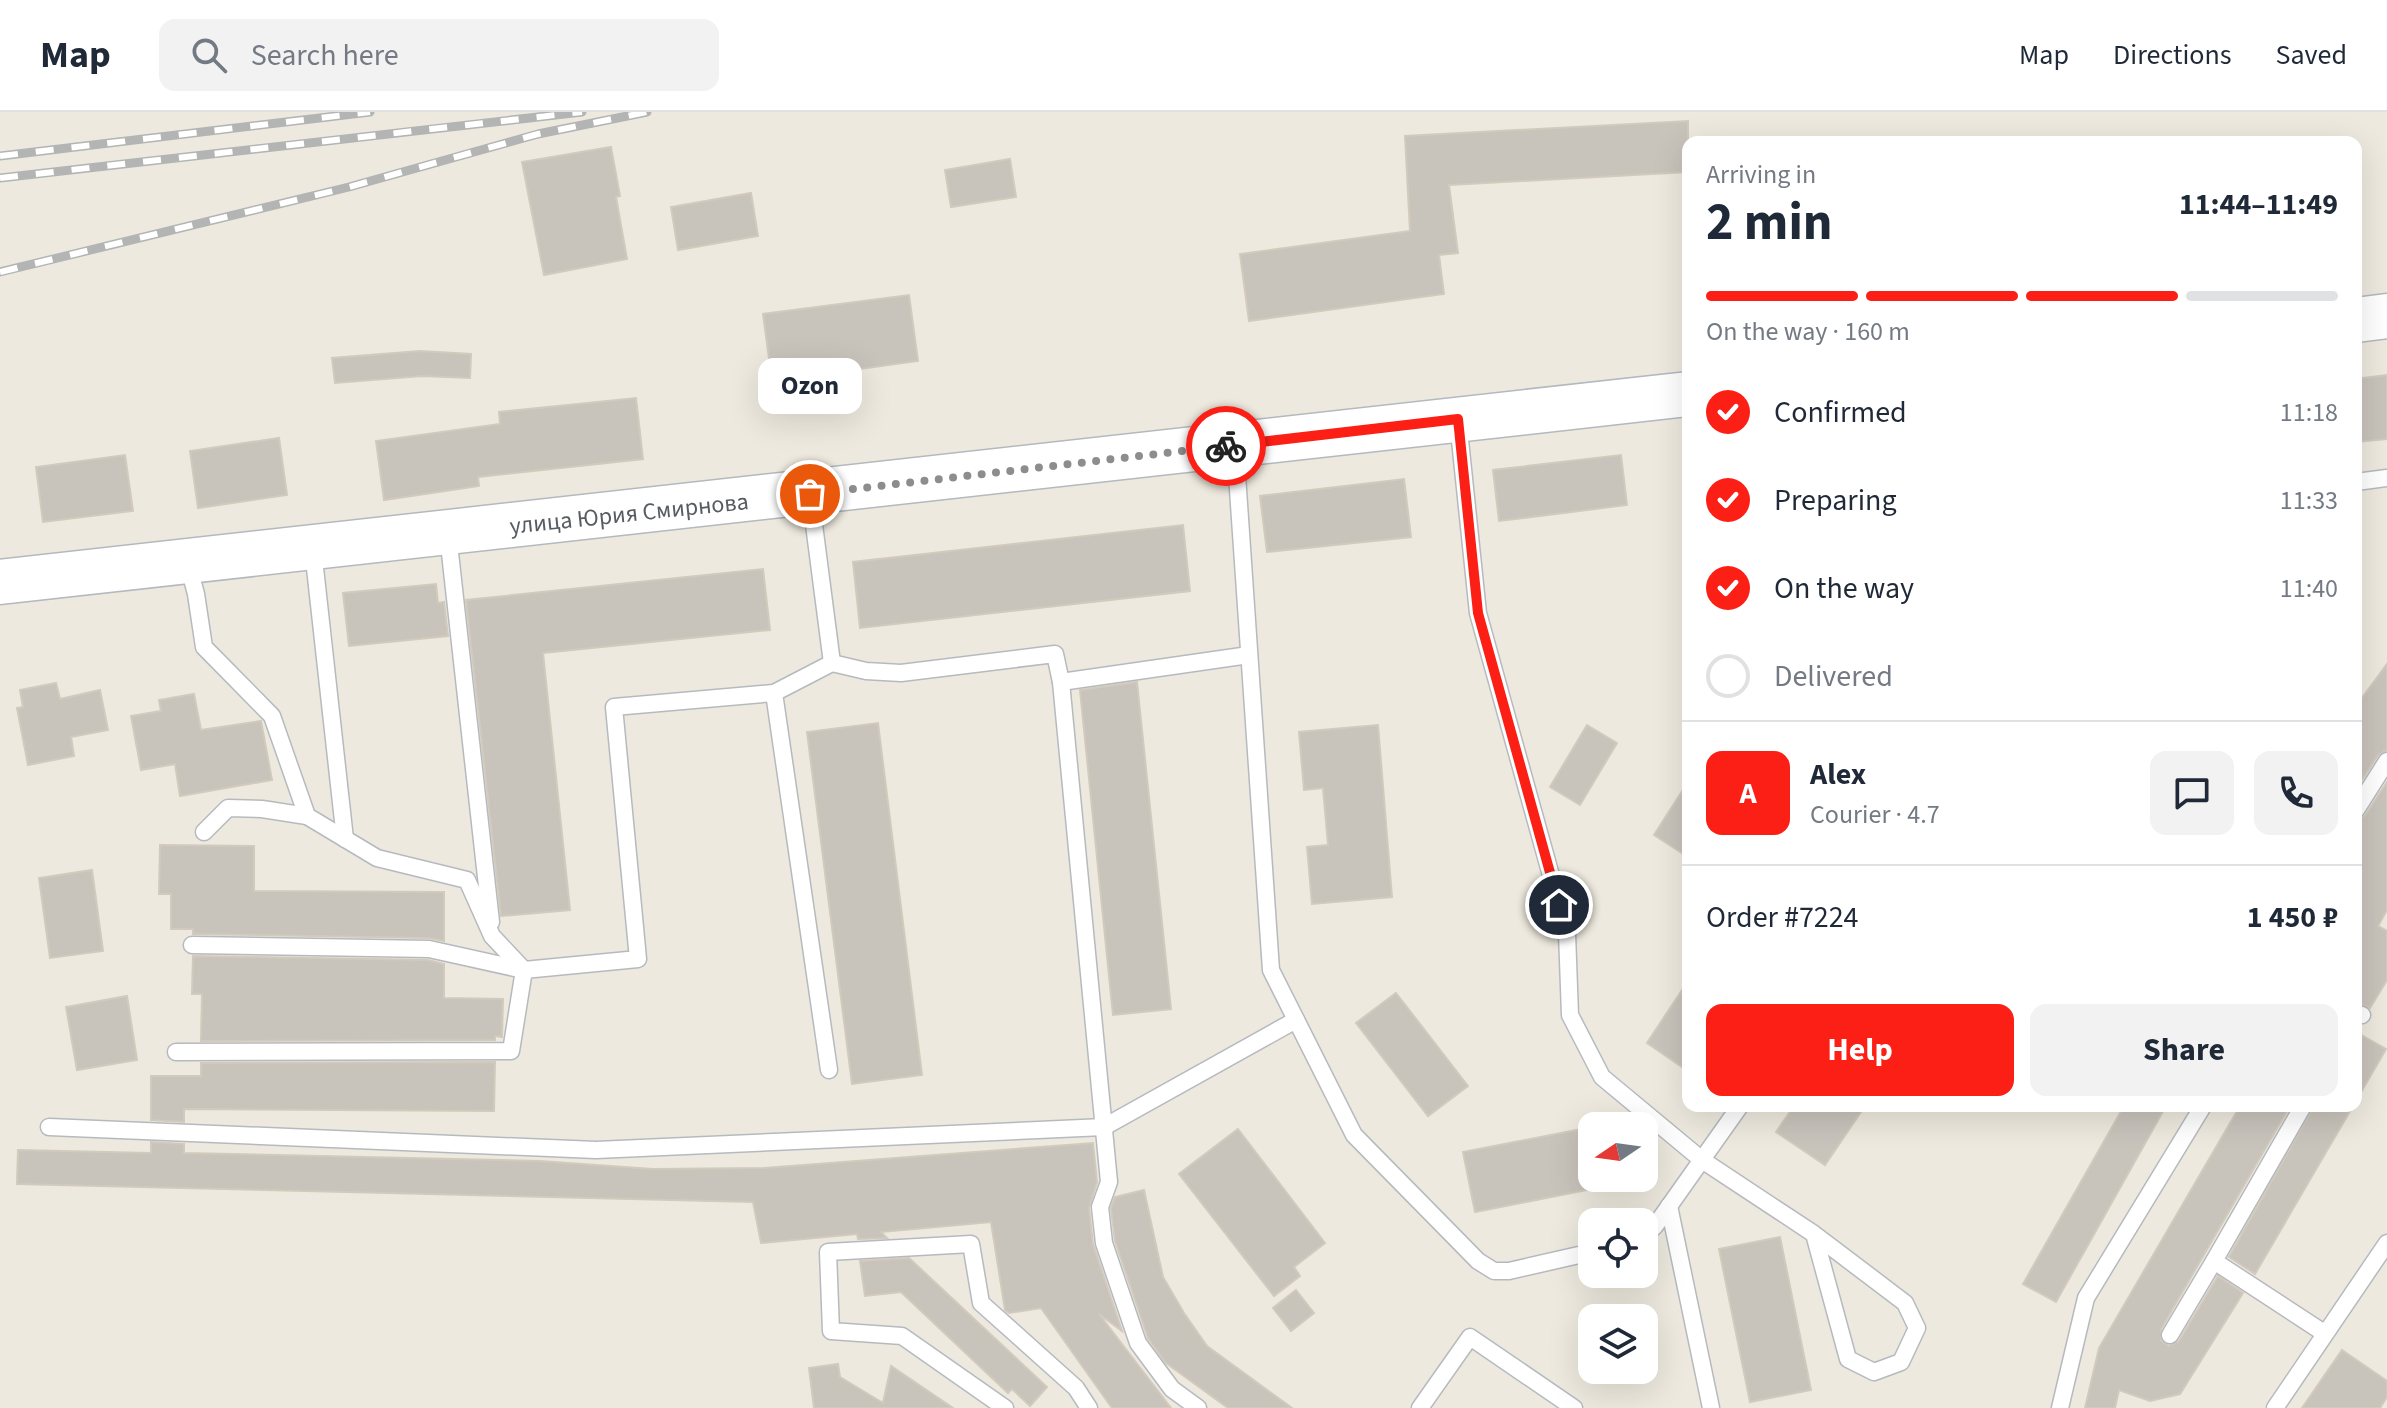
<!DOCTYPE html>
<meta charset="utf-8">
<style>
:root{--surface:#fff;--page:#f2f2f3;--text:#1f2937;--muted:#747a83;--line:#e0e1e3;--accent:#fc1f15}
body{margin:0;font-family:"Source Sans 3",sans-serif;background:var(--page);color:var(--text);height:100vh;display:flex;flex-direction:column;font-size:30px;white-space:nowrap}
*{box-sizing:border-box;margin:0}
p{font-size:26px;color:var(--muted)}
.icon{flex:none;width:44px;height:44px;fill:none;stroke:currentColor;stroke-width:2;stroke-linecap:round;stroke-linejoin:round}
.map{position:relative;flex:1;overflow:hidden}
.side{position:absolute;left:1682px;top:24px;width:680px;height:976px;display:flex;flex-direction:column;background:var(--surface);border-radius:16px;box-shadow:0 8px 32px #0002}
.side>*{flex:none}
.needle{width:52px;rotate:257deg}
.fabs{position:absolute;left:1578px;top:1000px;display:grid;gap:16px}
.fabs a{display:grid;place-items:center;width:80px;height:80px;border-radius:16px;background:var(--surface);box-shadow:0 8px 32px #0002;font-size:40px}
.pin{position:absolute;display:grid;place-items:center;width:68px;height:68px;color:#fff;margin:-34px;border:4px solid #fff;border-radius:50%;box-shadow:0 2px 8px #0007}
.courier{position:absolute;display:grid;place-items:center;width:80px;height:80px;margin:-40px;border:6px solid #fc1f15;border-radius:50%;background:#fff;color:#222;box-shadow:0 2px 10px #0007}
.bubble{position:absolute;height:56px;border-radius:16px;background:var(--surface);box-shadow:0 8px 32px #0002;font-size:26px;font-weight:700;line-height:56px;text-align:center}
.overview em{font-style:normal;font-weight:700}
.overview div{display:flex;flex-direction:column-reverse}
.overview{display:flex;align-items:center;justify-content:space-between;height:136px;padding:0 24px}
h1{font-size:52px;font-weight:700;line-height:60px}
.bar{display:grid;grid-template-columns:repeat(4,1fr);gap:12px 8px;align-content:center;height:96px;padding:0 24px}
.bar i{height:10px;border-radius:6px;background:var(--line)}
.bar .on{background:var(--accent)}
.bar p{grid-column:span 4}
.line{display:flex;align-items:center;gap:20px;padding:0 24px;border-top:2px solid var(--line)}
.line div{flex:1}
.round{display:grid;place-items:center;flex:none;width:84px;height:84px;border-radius:16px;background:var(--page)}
ol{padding:0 24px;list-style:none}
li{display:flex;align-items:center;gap:24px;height:88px}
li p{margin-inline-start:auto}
li .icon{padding:8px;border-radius:50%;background:var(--accent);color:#fff;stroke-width:4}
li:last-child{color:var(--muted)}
li i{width:44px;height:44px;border:4px solid var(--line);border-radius:50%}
.primary-button{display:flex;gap:16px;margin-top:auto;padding:16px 24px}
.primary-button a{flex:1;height:92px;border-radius:16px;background:var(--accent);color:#fff;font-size:32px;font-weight:700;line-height:92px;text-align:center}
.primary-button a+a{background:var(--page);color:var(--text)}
header{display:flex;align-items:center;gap:48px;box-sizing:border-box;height:112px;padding:0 40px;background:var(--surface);border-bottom:2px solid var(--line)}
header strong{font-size:38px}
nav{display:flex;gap:44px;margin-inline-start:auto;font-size:28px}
.search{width:560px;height:72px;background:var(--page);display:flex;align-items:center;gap:20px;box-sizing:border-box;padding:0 28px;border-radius:16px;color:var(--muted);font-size:30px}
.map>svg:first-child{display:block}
.building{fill:#c8c3bb;stroke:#d2cabc;stroke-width:2}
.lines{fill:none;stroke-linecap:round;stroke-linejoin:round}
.service-casing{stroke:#b6babf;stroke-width:19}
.secondary-casing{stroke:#b4b9bf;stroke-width:47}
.service{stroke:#fff;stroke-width:16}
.secondary{stroke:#fff;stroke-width:44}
.rail-casing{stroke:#b3b4b4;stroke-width:9}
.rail{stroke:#fff;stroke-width:6;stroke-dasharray:18;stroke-linecap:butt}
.done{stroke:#8c8d8d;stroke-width:8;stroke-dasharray:0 14.4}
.route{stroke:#fc1f15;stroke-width:10}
.labels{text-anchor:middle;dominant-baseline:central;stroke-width:8;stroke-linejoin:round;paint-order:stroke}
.street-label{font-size:24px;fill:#575c61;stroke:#fff}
</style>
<header>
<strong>Map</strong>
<div class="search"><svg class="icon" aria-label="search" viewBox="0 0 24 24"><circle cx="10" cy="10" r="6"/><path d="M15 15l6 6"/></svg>Search here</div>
<nav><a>Map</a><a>Directions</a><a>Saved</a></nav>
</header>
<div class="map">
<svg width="2387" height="1296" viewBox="0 0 2387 1296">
<rect width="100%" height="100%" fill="#ede9de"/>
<g class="building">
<path d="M1688,9v51l-239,13 9,68 -19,2 5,39 -195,27 -9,-67 170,-23 -5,-95z"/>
<path d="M611,35l9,49 -4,1 11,62 -83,16 -22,-113z"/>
<path d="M1010,47l6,38 -65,10 -6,-37z"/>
<path d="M751,81l7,43 -80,14 -7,-43z"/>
<path d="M909,183l9,66 -146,20 -9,-67z"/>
<path d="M420,239l51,3 -1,24 -48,-2 -87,7 -3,-25z"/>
<path d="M2387,263v64l-31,3v-63z"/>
<path d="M636,286l7,61 -165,18 1,9 -95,14 -8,-59 124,-17 -1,-12z"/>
<path d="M279,326l8,57 -89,13 -8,-57z"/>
<path d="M125,343l8,56 -90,11 -7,-55z"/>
<path d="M1621,343l6,50 -128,16 -6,-51z"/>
<path d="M1404,367l7,58 -144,15 -7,-56z"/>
<path d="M1183,413l7,66 -330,37 -7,-66z"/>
<path d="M763,457l7,61 -227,23 27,257 -69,6 -35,-316z"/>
<path d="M436,472l2,19 6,-1 4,34 -99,10 -6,-53z"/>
<path d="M2387,552v86l-9,5 -22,34v-83z"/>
<path d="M1137,570l34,327 -58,6 -33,-325z"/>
<path d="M56,571l4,16 40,-9 8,40 -37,7 3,19 -46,9 -11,-57 6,-1 -3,-17z"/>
<path d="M194,582l7,36 60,-9 11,59 -92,16 -5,-32 -34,6 -10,-54 30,-5 -2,-11z"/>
<path d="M878,611l44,352 -70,9 -45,-352z"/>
<path d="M1378,613l14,172 -80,7 -5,-57 21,-2 -5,-57 -19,2 -5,-58z"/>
<path d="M1587,613l30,18 -37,62 -30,-18z"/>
<path d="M1688,670v75l-34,-22z"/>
<path d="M2387,670v128l-9,16 9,5v49l-17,28 -14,-6v-181l9,-5z"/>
<path d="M160,733l94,1v45l190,1v49l-15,-3 -236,-4v-5h-22v-35h-12z"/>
<path d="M92,758l11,81 -53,7 -11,-80z"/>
<path d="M193,844l235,4 16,4v34l59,1 -1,38 -7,-1v4l-294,1 1,-47h-10z"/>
<path d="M1688,869v90l-41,-28z"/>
<path d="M1396,881l72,93 -40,30 -72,-93z"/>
<path d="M127,884l10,64 -60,10 -11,-63z"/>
<path d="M2356,913l4,1 -4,6 30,17 -30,52z"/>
<path d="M495,950l-1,49 -310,-2v13l-33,-2v-44h50v-13z"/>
<path d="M1794,994h71l-40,59 -49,-33z"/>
<path d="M2124,994h42l-110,196 -33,-18z"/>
<path d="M2240,994h50l-129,223v12l8,5 10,-5 39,-65 25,17 -63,101 -30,7 -31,-11 -4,18h-30l14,-60z"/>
<path d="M2314,994h39l-98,168 -26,-17z"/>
<path d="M1592,1015v62l-117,23 -12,-60z"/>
<path d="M1238,1017l87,114 -31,24 6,9 -26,20 -95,-122z"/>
<path d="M151,1030l33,2v9l356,8 113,8 111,-1 329,-25 4,39 -8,26 4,36 29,87 -23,-17 72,94h-59l-71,-100 -32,5 -4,-3 -14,-88 -110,10 6,6 -29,1 -1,-5 -96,9 -8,-41 -736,-18 1,-34 133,3z"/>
<path d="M1144,1078l19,87 21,36 23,33 85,62h-64l-62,-45 -18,-25 -33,-97 -4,-33 4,-11z"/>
<path d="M1780,1125l31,153 -61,12 -31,-153z"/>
<path d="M909,1146l138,129 -17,19 -18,-17 -4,4 -107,-101 -36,4 -5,-35z"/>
<path d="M1296,1178l18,23 -23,18 -18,-23z"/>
<path d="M2342,1238l45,31v16l-7,11h-78z"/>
<path d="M838,1252l2,13 43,26 8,-37 62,42h-139l-5,-40z"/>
</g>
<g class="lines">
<defs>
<g id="service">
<path d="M1458,309l20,192 89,320 3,82 32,62 100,83 112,74 34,125 26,13 27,-10 16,-34 -12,-25 -91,-69"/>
<path d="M1235,334l36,524 83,165 124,126 16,10h15l83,-19"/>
<path d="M2356,370l31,-4"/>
<path d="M448,423l43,387"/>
<path d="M313,438l32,289"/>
<path d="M188,452l8,30 8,53 68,69 35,100 70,42 90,22 25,56 32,34"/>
<path d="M832,551l34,8 35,2 154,-19 6,28"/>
<path d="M774,581l55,377"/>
<path d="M2356,698l31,-49"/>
<path d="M204,720l24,-24 34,1 45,7"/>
<path d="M192,833l237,4 95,21"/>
<path d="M2356,901l6,2"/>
<path d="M176,940l335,-1 13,-81 114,-11 -24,-252 160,-14 58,-30 -22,-169"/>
<path d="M2303,994l-89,155 110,72"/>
<path d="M49,1015l547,23 508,-23 192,-107"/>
<path d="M1669,1094l42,202"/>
<path d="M1644,1124l11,-10 85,-120"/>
<path d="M2170,1223l44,-74"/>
<path d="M1005,1296l-103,-72 -71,-5 -3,-79 143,-8 10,59 95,85 13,20"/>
<path d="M1198,1296l-26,-19 -34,-46 -34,-100 -4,-36 9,-25 -48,-500 188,-27"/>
<path d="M1420,1296l50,-71 104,71"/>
<path d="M2060,1296l26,-110 117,-192"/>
<path d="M2275,1296l112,-165"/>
</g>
<g id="secondary">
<path d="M2356,208l31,-4"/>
<path d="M0,470l1688,-188"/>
</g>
</defs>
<use href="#service" class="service-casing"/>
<use href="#secondary" class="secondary-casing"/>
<use href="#service" class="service"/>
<use href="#secondary" class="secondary"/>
<defs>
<g id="rail">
<path d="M0,44l370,-44"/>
<path d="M0,66l582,-66"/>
<path d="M0,160l349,-85 189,-53 109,-22"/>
</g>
</defs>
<use href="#rail" class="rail-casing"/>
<use href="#rail" class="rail"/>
</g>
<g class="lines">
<path class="done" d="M810,382l416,-48"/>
<path class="route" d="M1226,334l232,-27 20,194 81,292"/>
</g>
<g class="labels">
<g class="street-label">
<text transform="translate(629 402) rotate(-6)">улица Юрия Смирнова</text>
</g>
</g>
</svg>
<div class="fabs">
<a><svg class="needle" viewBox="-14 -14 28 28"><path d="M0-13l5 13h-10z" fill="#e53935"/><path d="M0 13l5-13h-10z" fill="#747a83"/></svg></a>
<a><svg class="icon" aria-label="locate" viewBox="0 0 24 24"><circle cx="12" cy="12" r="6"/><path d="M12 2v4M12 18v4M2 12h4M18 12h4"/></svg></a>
<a><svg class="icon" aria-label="layers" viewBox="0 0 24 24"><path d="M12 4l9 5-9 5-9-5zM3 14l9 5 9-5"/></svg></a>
</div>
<div class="pin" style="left:810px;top:382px;background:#ea580c"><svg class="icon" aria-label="bag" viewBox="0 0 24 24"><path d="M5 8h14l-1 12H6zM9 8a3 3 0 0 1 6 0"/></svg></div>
<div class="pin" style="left:1559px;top:793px;background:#1f2937"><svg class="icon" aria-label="home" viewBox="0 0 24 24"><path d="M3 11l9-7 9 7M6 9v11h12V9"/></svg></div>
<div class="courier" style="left:1226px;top:334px"><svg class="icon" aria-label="bike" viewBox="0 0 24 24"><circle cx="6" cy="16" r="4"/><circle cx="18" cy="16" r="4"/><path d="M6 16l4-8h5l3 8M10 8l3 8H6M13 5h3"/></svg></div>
<div class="bubble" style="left:758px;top:246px;width:104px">Ozon</div>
<section class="side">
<div class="overview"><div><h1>2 min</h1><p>Arriving in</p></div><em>11:44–11:49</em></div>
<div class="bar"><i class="on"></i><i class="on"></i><i class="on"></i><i></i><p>On the way · 160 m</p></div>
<ol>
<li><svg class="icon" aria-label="check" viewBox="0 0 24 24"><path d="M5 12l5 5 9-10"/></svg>Confirmed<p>11:18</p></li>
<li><svg class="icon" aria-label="check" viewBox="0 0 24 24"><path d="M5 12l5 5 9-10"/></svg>Preparing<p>11:33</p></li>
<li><svg class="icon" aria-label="check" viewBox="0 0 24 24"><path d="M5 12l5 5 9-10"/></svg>On the way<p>11:40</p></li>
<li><i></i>Delivered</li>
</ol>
<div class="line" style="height:144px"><b class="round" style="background:var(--accent);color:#fff">A</b><div><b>Alex</b><p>Courier · 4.7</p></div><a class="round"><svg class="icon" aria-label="chat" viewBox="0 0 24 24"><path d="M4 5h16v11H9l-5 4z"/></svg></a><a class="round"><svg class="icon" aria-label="phone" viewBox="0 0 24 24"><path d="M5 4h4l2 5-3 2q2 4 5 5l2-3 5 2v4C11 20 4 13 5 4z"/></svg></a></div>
<div class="line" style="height:104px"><div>Order #7224</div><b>1 450 ₽</b></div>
<div class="primary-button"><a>Help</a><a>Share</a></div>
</section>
</div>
